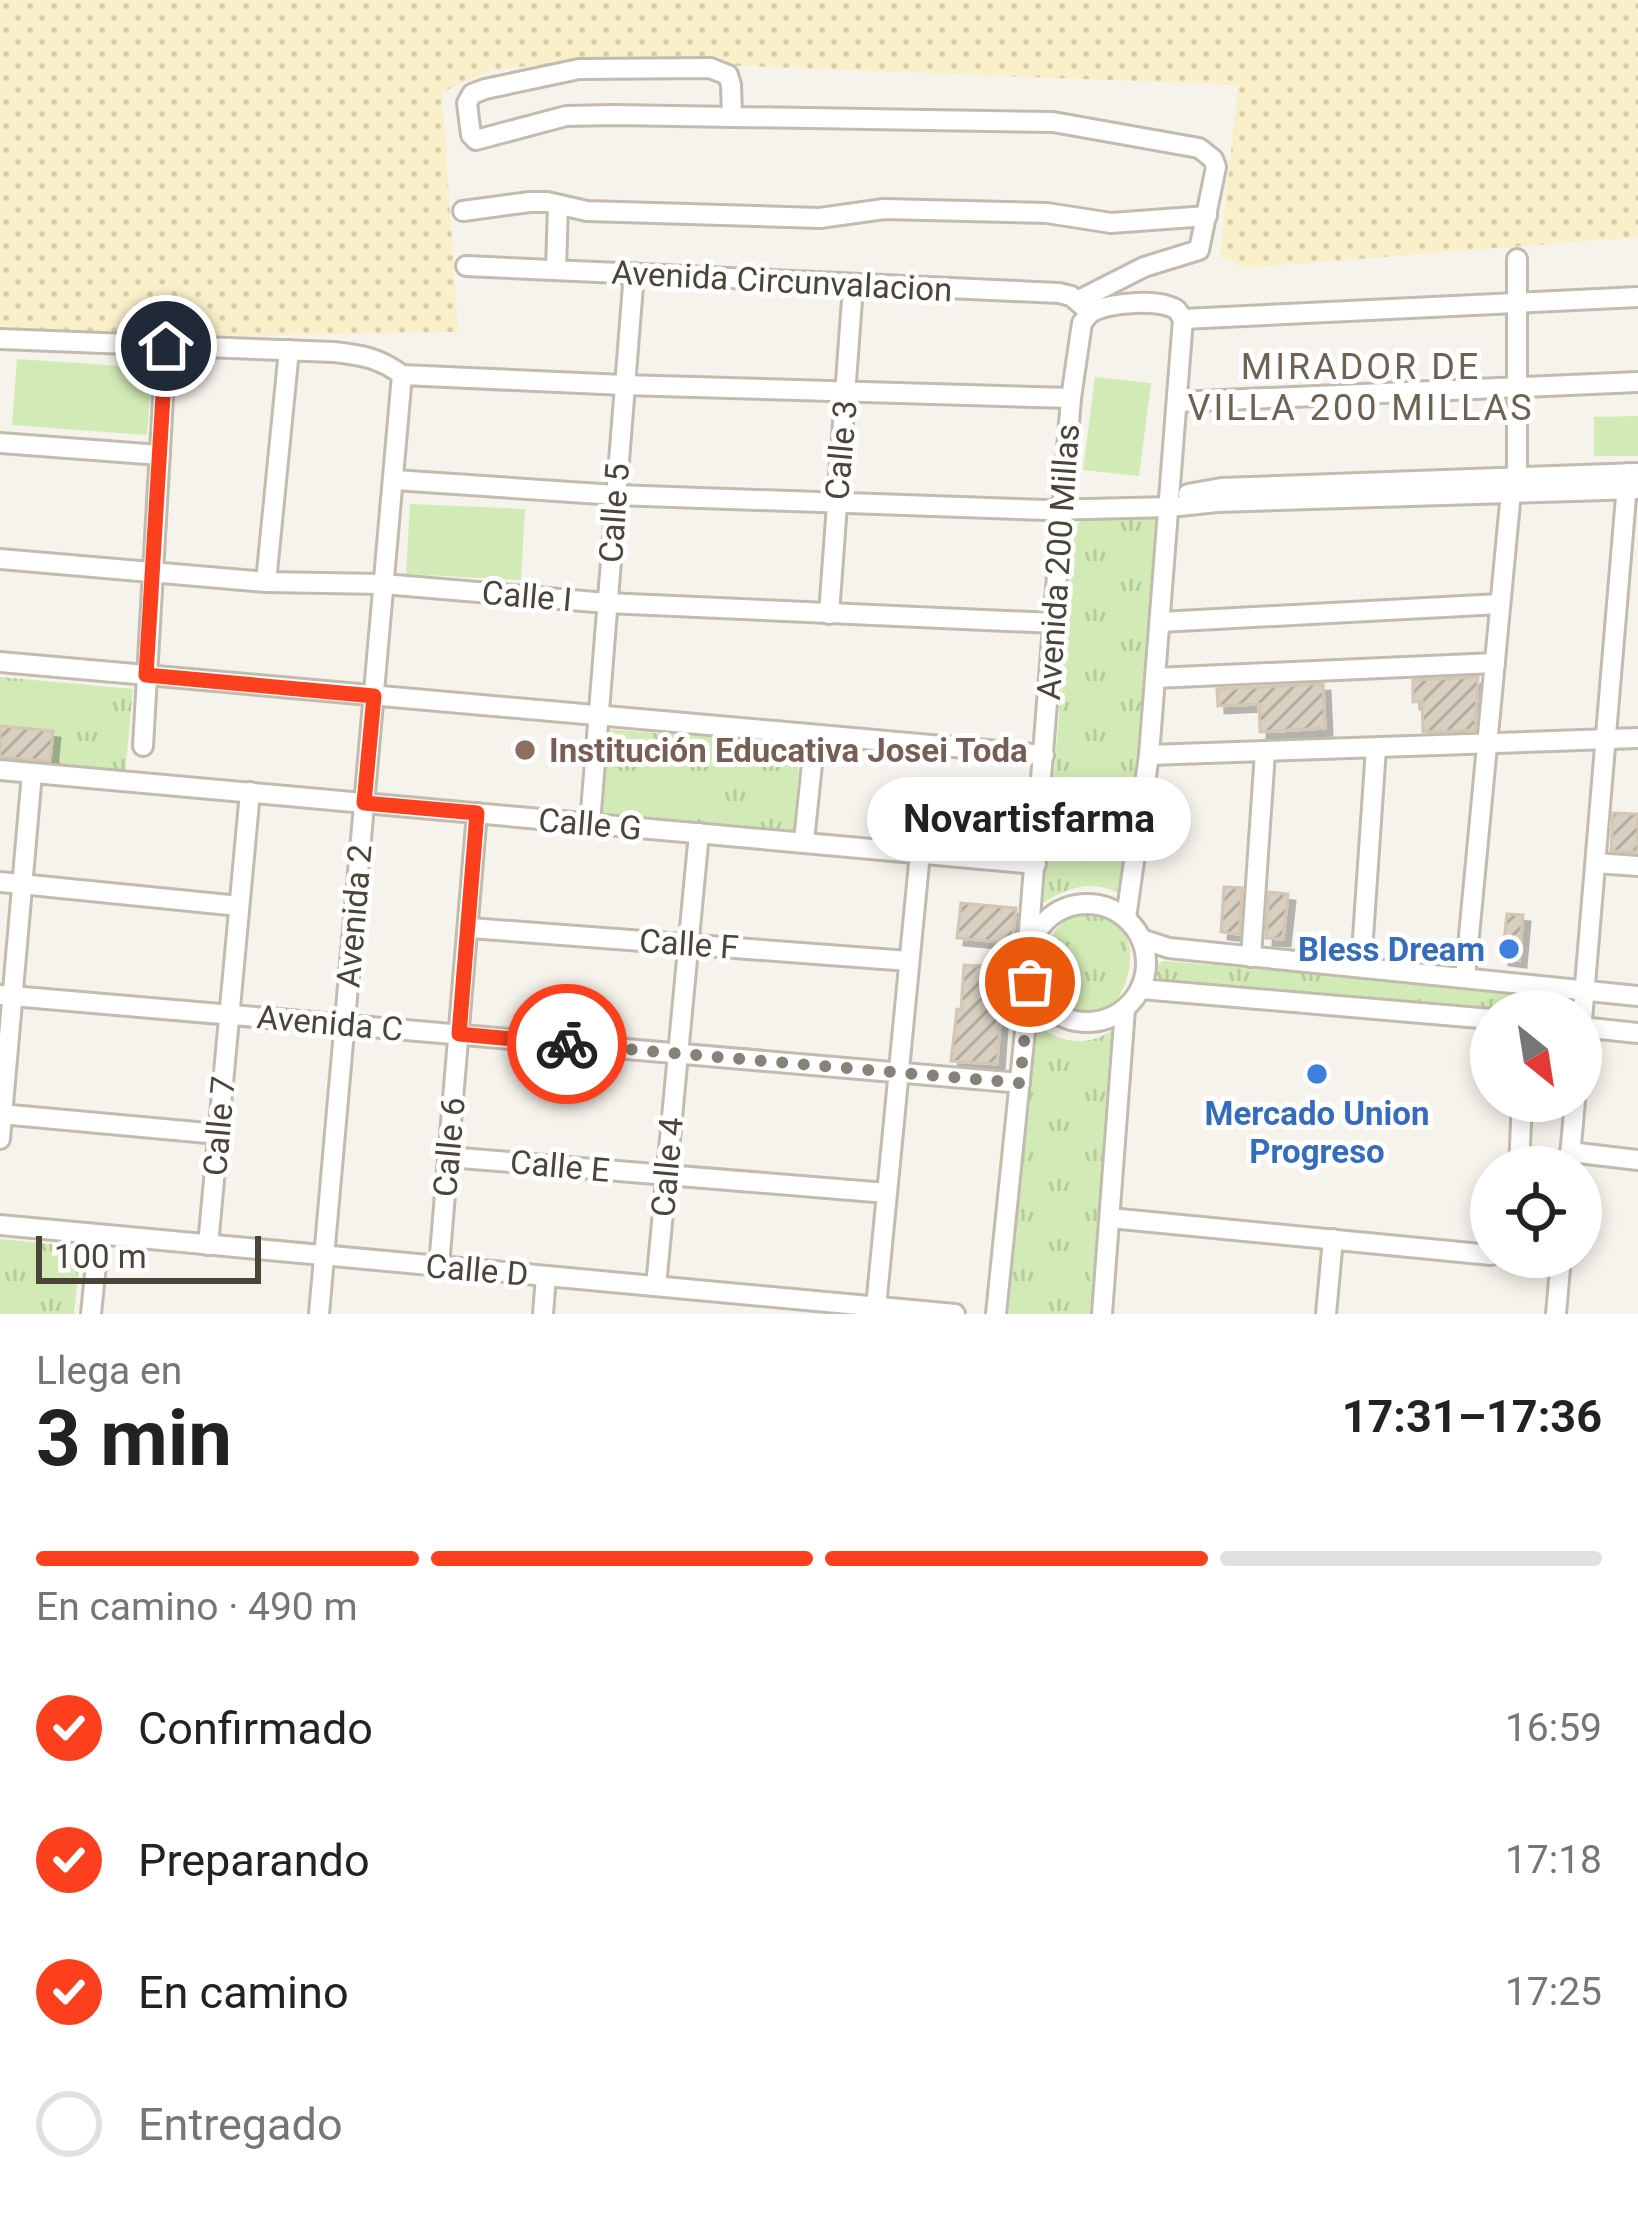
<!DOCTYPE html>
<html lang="es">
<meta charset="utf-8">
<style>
:root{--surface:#fff;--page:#f6f6f6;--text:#222;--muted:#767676;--line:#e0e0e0;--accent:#fc3f1d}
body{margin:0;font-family:Roboto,sans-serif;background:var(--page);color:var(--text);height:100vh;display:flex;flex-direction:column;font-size:45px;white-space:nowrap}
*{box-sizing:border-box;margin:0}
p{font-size:39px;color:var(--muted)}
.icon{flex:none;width:66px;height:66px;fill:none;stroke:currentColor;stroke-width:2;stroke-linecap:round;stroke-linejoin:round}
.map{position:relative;height:1314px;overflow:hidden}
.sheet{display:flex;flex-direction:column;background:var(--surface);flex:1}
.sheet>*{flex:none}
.needle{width:78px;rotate:150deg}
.tools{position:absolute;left:1470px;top:990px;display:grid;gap:24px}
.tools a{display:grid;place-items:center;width:132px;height:132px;border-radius:50%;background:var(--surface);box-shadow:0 6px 18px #0003;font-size:60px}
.scale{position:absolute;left:36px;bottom:30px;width:225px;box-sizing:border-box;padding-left:12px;border:6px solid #4b4439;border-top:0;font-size:33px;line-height:42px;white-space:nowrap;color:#4b4439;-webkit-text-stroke:9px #fff;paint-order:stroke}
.pin{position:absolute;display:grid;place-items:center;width:102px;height:102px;color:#fff;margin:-51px;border:6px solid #fff;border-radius:50%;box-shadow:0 3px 12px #0007}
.courier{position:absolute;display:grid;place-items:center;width:120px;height:120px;margin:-60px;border:9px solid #fc3f1d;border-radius:50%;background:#fff;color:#222;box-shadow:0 3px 15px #0007}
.bubble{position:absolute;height:84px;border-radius:42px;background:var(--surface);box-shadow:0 6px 18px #0003;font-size:39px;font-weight:700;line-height:84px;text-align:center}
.headline em{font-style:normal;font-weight:700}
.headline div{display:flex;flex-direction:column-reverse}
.headline{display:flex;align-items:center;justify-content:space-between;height:204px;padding:0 36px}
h1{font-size:78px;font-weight:700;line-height:90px}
.bar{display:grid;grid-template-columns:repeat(4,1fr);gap:18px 12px;align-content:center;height:144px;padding:0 36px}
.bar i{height:15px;border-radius:9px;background:var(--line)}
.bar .active{background:var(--accent)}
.bar p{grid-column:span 4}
ol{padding:0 36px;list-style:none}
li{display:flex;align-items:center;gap:36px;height:132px}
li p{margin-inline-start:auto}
li .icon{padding:12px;border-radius:50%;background:var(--accent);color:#fff;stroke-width:4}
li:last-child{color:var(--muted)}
li i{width:66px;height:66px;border:6px solid var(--line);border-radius:50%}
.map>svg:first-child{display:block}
.grass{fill:url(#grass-tufts)}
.sand{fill:url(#sand-dots)}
.pitch{fill:#d2eab5}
.building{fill:url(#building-hatch);stroke:#d3c7b4;stroke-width:3;filter:url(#shadow)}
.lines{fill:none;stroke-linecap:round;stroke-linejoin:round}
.minor-casing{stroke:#c2bbae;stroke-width:24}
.minor{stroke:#fff;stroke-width:18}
.done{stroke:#878178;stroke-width:12;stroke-dasharray:0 21.6}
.route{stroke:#fc3f1d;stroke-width:15}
.education-dot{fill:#8d6e63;stroke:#fff;stroke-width:4.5}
.shop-dot{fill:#3f7fe0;stroke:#fff;stroke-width:4.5}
.labels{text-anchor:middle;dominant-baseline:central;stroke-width:10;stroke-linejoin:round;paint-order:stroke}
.street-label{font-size:33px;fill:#4b4439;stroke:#fff}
.education-label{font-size:33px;font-weight:bold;fill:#785e54;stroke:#fff;text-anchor:start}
.shop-label{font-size:33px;font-weight:bold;fill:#366cbe;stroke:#fff;text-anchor:end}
.neighbourhood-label{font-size:36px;letter-spacing:3px;fill:#6e6250;stroke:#fff}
</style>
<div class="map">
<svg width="1638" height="1314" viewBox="0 0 1638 1314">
<defs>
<pattern id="grass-tufts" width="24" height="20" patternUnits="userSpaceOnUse" patternTransform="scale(3)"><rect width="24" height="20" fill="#d2eab5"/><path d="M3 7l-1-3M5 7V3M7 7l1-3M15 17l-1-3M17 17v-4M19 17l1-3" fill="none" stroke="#b6ca9c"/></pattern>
<pattern id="sand-dots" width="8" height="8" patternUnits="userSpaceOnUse" patternTransform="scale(3)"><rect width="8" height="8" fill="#f9efc9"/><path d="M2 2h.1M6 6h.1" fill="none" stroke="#d7cead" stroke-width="1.8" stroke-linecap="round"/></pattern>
<pattern id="building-hatch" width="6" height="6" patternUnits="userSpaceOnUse" patternTransform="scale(3)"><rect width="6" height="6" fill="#d8cfc1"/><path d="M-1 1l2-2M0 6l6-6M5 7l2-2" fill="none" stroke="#b1aa9e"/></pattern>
<filter id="shadow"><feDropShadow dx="7" dy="7" stdDeviation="0" flood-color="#0004"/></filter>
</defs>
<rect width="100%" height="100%" fill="#f6f3ec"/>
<g class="grass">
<path d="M1146,511l9,3 4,8 -31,376c-32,-19 -54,-14 -85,5l32,-375 7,-9z"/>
<path d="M0,677l133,12 -8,85 -125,-10z"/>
<path d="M603,729l146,11 -1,20 51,4 -5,67 -198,-15z"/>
<path d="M1087,910c92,10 16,172 -36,81 -18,-32 0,-73 36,-81z"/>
<path d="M1164,961l410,32 4,18h-84l-332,-28 -7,-11 4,-9z"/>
<path d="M1030,1020c27,23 58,30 87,7l-26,287h-87z"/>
<path d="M0,1239l81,8 -7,67h-74z"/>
</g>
<path class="sand" d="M0,0h1638v237l-393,31 -25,-12 18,-171 -650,-25 -96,10 -50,22 16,240 -261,4 -197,-9z"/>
<g class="pitch">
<path d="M17,359l135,9 -5,67 -135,-10z"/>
<path d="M1095,377l56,6 -12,93 -56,-6z"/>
<path d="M1638,416v40h-44v-39z"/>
<path d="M410,504l115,5 -4,71 -115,-6z"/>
<path d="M25,690l67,7 -4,35 -67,-7z"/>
<path d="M611,771l69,6 -4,39 -69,-6z"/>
</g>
<g class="building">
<path d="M1478,677l-3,53 -52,2 -1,-31 -9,1v-22z"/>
<path d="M1323,684l2,44 -65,4 -1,-28 -41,2 -1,-17z"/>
<path d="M0,726l53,5 -3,30 -50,-4z"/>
<path d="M1613,813l25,1v38l-27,-1z"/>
<path d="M1224,887l18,1 -3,46 -18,-2z"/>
<path d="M1269,892l19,2 -5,45 -17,-1z"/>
<path d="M961,903l55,5 -4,35 -55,-5z"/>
<path d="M1507,914l16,1 -4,45 -17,-2z"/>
<path d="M964,965l40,2 -7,97 -46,-3 6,-52 4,1z"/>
</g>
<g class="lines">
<defs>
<g id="minor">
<path d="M732,116l-1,-31 -3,-10 -18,-7 -131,1 -94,20 -13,5 -5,9 4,32 5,5 90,-24 48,-1 439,7 146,26 14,11 3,8 -17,83 -55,17 -65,33"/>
<path d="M463,211l67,-9h17l40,9 233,7 64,-9 163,4 64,10 96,-7"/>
<path d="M466,266l593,27 12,3 14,12"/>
<path d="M556,270l2,-65"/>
<path d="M1089,314c15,-11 61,-14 79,-8 10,3 9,4 15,13l455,-22"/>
<path d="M0,339l334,13c27,3 46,6 68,23l222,10 447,13"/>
<path d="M1177,402l461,-20"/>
<path d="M0,443l160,12"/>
<path d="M1517,476v-217"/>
<path d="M395,480l220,15 431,15 124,-3 47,-5 421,-13"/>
<path d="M1188,494l33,-6 417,-15"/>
<path d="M0,559l266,23 117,2 224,19 447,20"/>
<path d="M266,582l23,-232"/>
<path d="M829,614l24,-328"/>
<path d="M1160,622l340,-18"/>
<path d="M0,662l1044,93"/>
<path d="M1155,678l340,-15"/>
<path d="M143,746l23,-400"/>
<path d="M1149,755l489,-17"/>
<path d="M0,770l1036,94"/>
<path d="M590,824l44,-551"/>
<path d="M804,841l11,-106"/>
<path d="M1596,863l42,3"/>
<path d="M0,882l239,24"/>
<circle cx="1087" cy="963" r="59"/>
<path d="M1126,918l23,-163 34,-436"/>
<path d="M470,928l439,33"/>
<path d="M1141,939l28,9 469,48"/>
<path d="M1027,956l44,-558 11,-75 7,-9"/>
<path d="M1251,957l14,-205"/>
<path d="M1361,967l15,-219"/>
<path d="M1465,978l46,-486"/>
<path d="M1141,989l350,30"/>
<path d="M0,995l1020,88"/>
<path d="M1581,1027l57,6"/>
<path d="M1581,1032l47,-559"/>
<path d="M0,1114l218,20"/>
<path d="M0,1139l32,-366"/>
<path d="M1570,1152l68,8"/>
<path d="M448,1157l439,36"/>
<path d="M1519,1167l3,-66"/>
<path d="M1569,1167l6,-66"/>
<path d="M1110,1218l381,37"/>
<path d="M0,1225l955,89"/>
<path d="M208,1245l42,-453"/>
<path d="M1511,1257l50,5"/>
<path d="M439,1266l38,-453"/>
<path d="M656,1286l43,-453"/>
<path d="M876,1307l44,-454"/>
<path d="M91,1314l8,-79"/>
<path d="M319,1314l83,-939"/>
<path d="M543,1314l3,-38"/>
<path d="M996,1314l34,-332"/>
<path d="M1102,1314l23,-305"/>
<path d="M1326,1314l7,-75"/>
<path d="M1556,1314l5,-57"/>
</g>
</defs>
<use href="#minor" class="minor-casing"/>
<use href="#minor" class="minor"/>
</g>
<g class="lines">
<path class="done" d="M567,1044l453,39 10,-101"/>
<path class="route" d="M166,346l-20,329 228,21 -10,107 113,10 -18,221 108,10"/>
</g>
<circle class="education-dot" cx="525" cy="750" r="12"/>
<g class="shop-dot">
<circle cx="1509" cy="949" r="12"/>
<circle cx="1317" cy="1074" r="12"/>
</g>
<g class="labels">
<g class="street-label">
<text transform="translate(782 281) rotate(3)">Avenida Circunvalacion</text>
<text transform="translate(841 450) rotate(-85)">Calle 3</text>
<text transform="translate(614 513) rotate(-86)">Calle 5</text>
<text transform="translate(1058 562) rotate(-86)">Avenida 200 Millas</text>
<text transform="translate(527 596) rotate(5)">Calle I</text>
<text transform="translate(590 824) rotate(5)">Calle G</text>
<text transform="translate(354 916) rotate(-85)">Avenida 2</text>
<text transform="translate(689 944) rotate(4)">Calle F</text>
<text transform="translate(330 1023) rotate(5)">Avenida C</text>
<text transform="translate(219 1126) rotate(-85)">Calle 7</text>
<text transform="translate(449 1147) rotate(-85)">Calle 6</text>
<text transform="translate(560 1166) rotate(5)">Calle E</text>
<text transform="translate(667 1167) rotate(-85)">Calle 4</text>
<text transform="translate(477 1270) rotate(5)">Calle D</text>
</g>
<g class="education-label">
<text x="549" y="750">Institución Educativa Josei Toda</text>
</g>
<g class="shop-label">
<text x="1485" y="949">Bless Dream</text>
<text x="1317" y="1113" text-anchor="middle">Mercado Union<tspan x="1317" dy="38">Progreso</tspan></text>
</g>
<g class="neighbourhood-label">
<text x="1361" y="367">MIRADOR DE<tspan x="1361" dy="41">VILLA 200 MILLAS</tspan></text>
</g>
</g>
</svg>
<div class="tools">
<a><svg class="needle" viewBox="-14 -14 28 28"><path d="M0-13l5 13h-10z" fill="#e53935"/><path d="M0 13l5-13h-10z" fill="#767676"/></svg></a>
<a><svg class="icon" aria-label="locate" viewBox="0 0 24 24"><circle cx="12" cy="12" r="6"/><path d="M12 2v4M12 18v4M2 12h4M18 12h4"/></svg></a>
</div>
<div class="scale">100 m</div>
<div class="pin" style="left:1030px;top:982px;background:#ea580c"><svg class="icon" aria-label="bag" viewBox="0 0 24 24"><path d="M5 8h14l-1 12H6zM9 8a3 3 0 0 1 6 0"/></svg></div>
<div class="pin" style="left:166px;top:346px;background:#1f2937"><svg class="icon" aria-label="home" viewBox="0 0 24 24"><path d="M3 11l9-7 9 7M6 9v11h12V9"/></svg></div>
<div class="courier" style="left:567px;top:1044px"><svg class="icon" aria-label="bike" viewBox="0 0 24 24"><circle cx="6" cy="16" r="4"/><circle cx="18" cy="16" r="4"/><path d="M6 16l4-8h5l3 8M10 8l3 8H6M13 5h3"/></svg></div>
<div class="bubble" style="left:867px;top:777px;width:324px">Novartisfarma</div>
</div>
<section class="sheet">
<div class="headline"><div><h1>3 min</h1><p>Llega en</p></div><em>17:31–17:36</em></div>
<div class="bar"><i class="active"></i><i class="active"></i><i class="active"></i><i></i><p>En camino · 490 m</p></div>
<ol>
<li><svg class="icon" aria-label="check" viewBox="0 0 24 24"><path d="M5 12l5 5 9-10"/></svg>Confirmado<p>16:59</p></li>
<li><svg class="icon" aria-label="check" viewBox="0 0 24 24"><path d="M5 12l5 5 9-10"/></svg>Preparando<p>17:18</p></li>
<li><svg class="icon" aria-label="check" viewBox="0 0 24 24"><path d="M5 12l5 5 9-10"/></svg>En camino<p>17:25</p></li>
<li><i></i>Entregado</li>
</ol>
</section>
